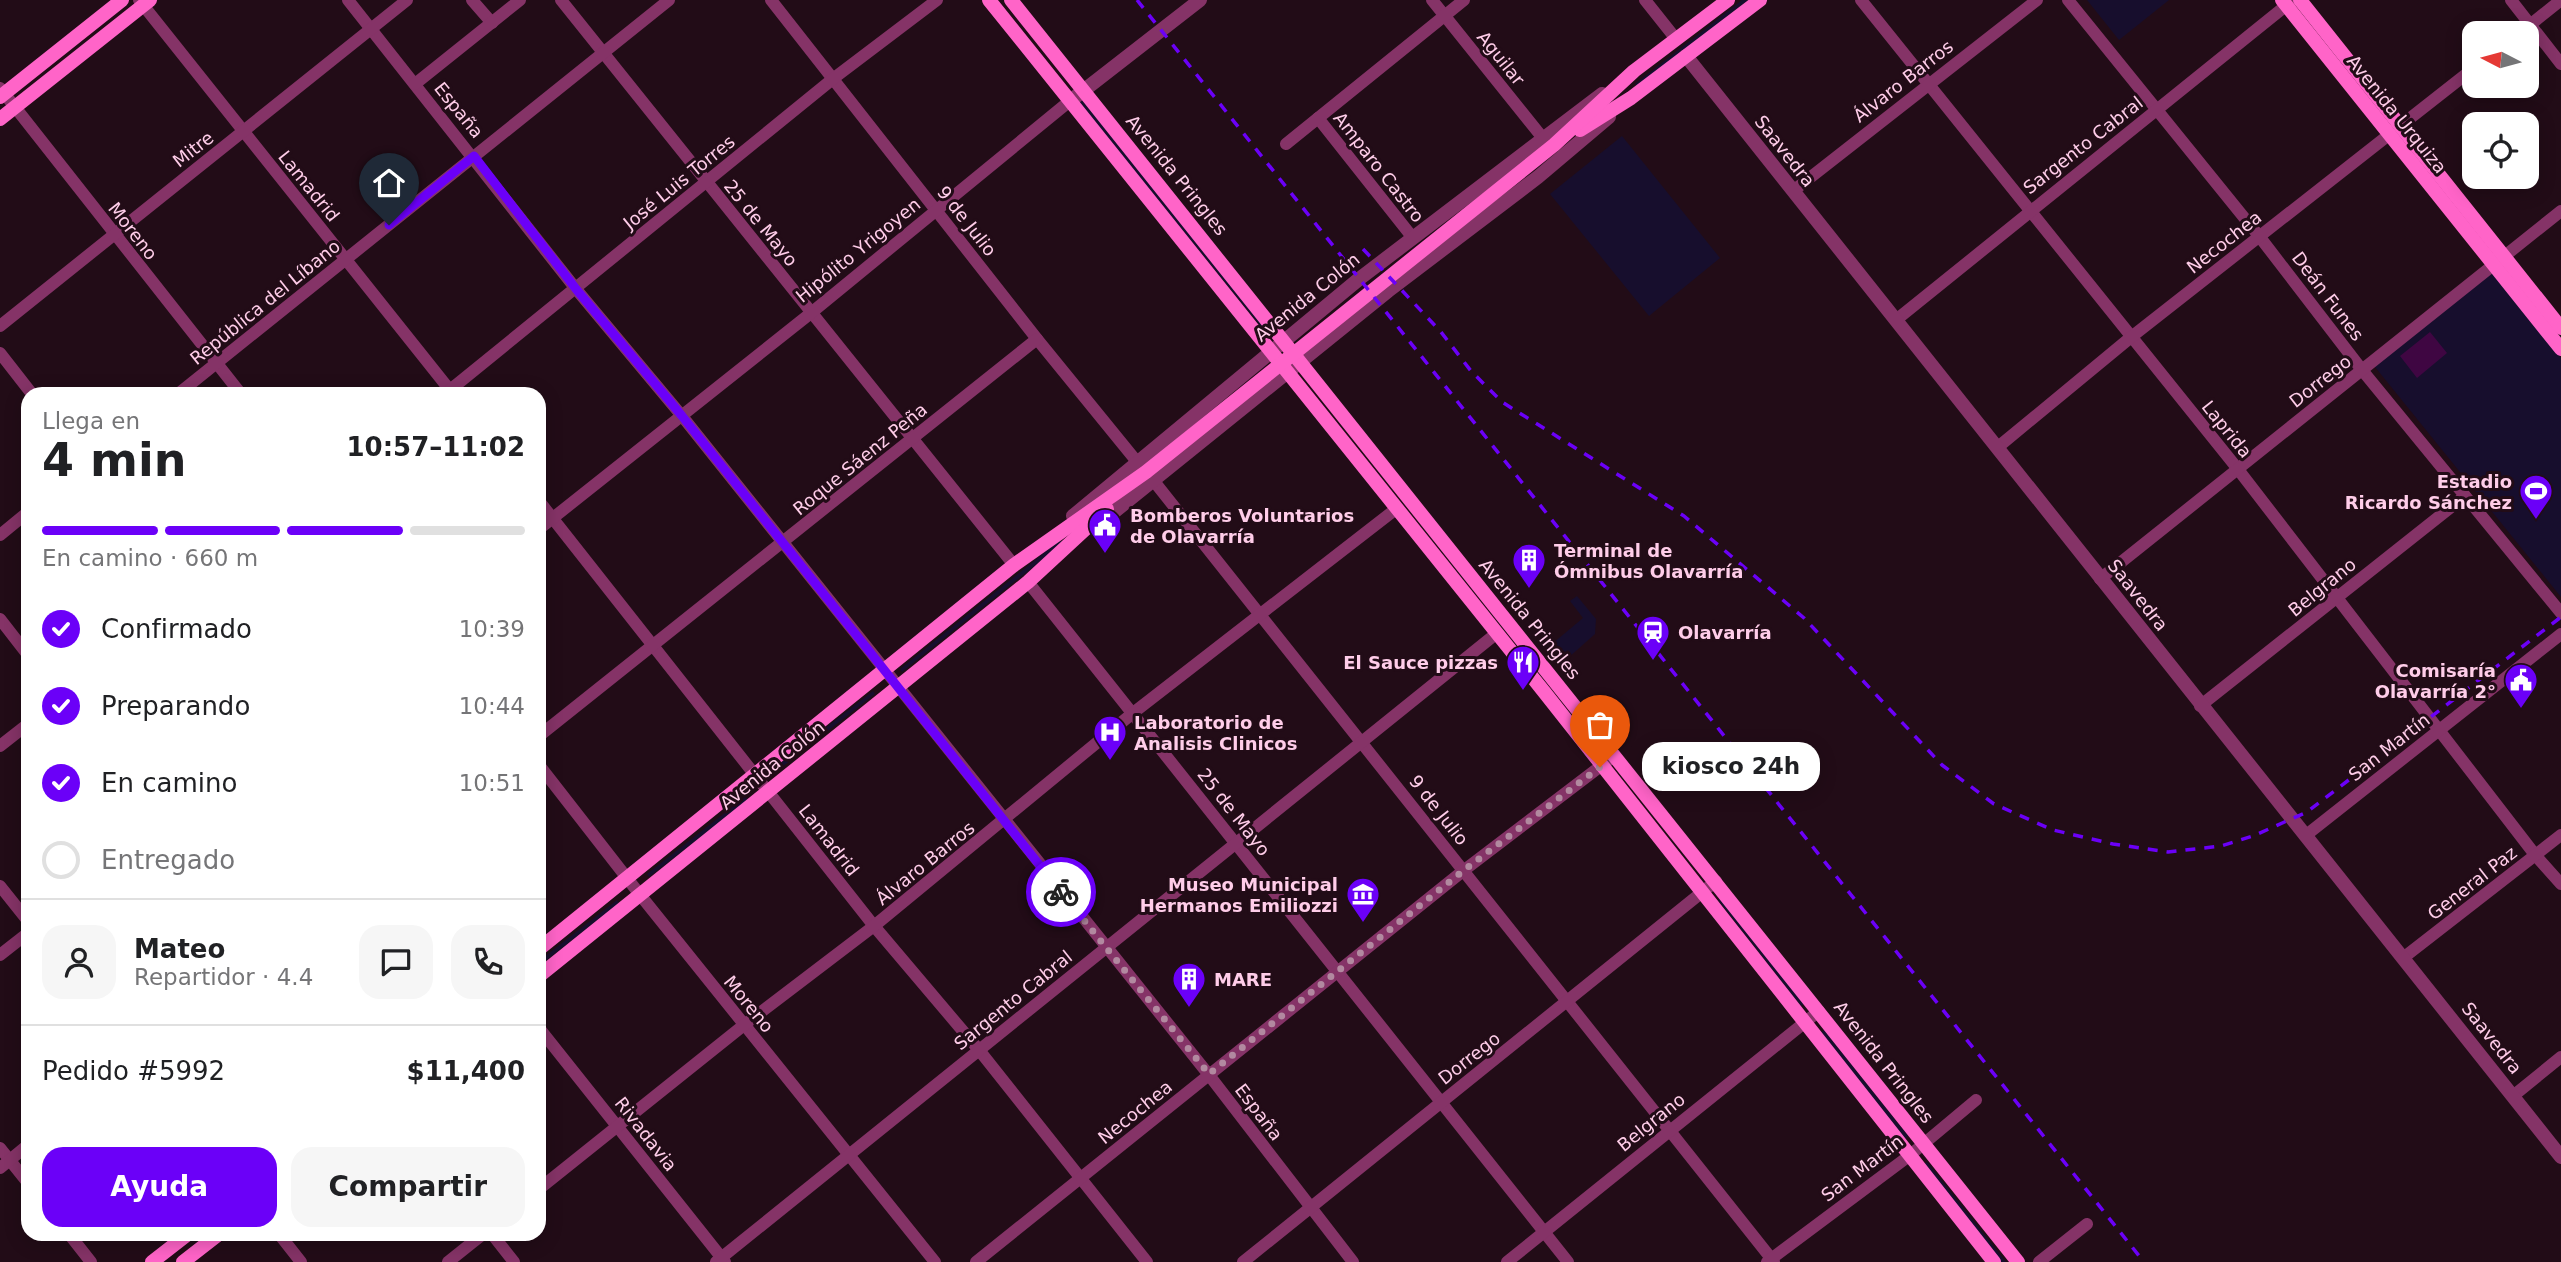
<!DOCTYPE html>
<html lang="es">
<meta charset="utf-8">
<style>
:root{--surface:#fff;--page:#f6f6f6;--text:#202124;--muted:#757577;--line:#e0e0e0;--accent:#6b00f8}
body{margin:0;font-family:"DejaVu Sans",sans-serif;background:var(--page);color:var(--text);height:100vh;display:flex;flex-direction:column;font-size:26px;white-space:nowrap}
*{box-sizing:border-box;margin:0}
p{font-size:23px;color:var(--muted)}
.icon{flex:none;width:38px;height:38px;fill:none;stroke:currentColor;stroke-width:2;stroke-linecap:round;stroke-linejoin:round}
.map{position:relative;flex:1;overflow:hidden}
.side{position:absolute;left:21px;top:387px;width:525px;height:854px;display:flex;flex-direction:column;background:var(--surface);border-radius:21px;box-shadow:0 4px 18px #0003}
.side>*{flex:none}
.needle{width:46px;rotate:276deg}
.buttons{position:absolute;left:2462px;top:21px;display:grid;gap:14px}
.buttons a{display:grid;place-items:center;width:77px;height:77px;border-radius:14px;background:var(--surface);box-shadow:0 4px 18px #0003;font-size:35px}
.pin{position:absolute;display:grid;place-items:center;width:60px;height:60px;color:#fff;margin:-72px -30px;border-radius:50% 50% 50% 0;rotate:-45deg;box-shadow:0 0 7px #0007}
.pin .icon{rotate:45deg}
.courier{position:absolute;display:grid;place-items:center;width:70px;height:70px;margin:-35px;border:5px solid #6b00f8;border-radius:50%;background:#fff;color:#222;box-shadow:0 2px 9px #0007}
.bubble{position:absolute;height:49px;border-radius:21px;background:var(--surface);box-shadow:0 4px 18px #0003;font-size:23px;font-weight:700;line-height:49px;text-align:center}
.summary em{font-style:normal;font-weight:700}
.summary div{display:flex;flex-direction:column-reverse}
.summary{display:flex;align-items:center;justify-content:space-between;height:119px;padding:0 21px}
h1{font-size:46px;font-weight:700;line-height:52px}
.bar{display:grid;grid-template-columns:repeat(4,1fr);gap:10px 7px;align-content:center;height:84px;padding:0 21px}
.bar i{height:9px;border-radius:5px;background:var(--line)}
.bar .current{background:var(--accent)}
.bar p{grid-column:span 4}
.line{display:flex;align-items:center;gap:18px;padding:0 21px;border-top:2px solid var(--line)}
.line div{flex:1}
.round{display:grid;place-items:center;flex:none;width:74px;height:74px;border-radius:21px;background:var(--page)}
ol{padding:0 21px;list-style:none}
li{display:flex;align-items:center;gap:21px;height:77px}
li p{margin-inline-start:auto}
li .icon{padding:7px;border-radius:50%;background:var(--accent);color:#fff;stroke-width:4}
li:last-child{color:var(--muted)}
li i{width:38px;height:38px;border:4px solid var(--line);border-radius:50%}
.button{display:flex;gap:14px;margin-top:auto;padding:14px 21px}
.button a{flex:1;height:80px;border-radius:21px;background:var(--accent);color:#fff;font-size:28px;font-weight:700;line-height:80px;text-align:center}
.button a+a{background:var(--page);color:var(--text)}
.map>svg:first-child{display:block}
.green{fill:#170e2d}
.water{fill:#3f0642}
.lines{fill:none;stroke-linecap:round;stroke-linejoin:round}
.minor{stroke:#853367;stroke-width:12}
.tertiary{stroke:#853367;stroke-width:14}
.secondary{stroke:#ff64c8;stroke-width:14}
.rail{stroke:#6b00f8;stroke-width:3.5;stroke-dasharray:10 9;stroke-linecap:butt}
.done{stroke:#b289a0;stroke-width:7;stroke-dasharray:0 12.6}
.route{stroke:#6b00f8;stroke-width:9}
.labels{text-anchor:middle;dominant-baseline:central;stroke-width:6;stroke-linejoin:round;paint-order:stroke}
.street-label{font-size:18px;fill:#ffcde9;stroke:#220c17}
.poi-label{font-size:18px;font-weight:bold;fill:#ffcde9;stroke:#220c17;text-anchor:start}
</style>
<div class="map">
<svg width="2561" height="1262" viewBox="0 0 2561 1262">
<rect width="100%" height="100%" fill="#220c17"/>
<g class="green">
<path d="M1742,0h6l-110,87 -3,-3z"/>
<path d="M2087,0h82l-50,40z"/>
<path d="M1082,100l188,231 -3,3 -188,-231z"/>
<path d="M1622,136l98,122 -71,58 -99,-122z"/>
<path d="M2489,267l72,91v239l-190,-235z"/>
<path d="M1060,540l3,3 -161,129 -2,-3z"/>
<path d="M1577,596l19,23 -1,15 -36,32 -13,-17 37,-31 -13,-17z"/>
<path d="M873,691l2,3 -98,77 -3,-3z"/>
<path d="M745,797l3,3 -99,77 -2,-3z"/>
<path d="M1721,897l84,106 -4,3 -83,-106z"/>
<path d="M617,900l2,3 -80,63v-5z"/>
<path d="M1824,1030l84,106 -3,3 -84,-106z"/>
<path d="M1927,1162l79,100h-5l-77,-98z"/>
</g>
<path class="water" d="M2430,332l17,21 -30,25 -17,-22z"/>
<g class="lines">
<g class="minor">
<path d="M139,0l314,394"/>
<path d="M348,0l228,289 106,127 527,659 144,187"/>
<path d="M472,0l20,23"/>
<path d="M561,0l453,565"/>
<path d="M771,0l266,339 101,124"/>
<path d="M1432,0l110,137"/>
<path d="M1645,0l31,39"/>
<path d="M1861,0l376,468 299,388 25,28"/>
<path d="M2068,0l191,236 103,134 199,243"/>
<path d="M2511,0l50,64"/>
<path d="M2520,33l41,-33"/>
<path d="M415,84l105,-84"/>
<path d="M0,88l241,306"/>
<path d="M1318,118l95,120"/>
<path d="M1286,144l178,-144"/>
<path d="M1793,191l244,-191"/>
<path d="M1896,320l397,-320"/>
<path d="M0,326l407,-326"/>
<path d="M0,353l32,41"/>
<path d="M178,394l491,-394"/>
<path d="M445,394l389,-316 103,-78"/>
<path d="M1998,447l132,-109 344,-270"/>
<path d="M1153,480l621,782"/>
<path d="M539,501l335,425 105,124 168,212"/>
<path d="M539,529l272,-216 260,-213"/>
<path d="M0,535l28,-23"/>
<path d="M2100,579l461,-368"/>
<path d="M1028,582l540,680"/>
<path d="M0,619l28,36"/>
<path d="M2200,706l265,-210"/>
<path d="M539,736l498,-397"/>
<path d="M0,746l28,-22"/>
<path d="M539,765l102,131 294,366"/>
<path d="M2305,836l256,-202"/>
<path d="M0,886l28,35"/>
<path d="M0,955l28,-22"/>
<path d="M2403,958l158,-123"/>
<path d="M539,1028l186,234"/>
<path d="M2513,1096l48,-39"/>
<path d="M0,1148l28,35"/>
<path d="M0,1168l28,-23"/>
<path d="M539,1189l205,-164 130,-99 259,-213 263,-204"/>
<path d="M69,1234l22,28"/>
<path d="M279,1234l22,28"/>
<path d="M492,1234l22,28"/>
<path d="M448,1262l35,-28"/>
<path d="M716,1262l781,-629"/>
<path d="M976,1262l487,-391 151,-115"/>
<path d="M1243,1262l473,-381"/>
<path d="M1507,1262l312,-251"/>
<path d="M1767,1262l142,-106 67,-56"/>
<path d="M2039,1262l48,-38"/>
</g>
<g class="tertiary">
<path d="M1686,56l875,1101"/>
<path d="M1074,98l126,-98"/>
<path d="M1073,516l286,-237 243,-185"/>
<path d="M1099,524l289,-233 150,-114 71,-60"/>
</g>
<g class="secondary">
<path d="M989,0l556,693 449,569"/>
<path d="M1011,0l1007,1262"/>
<path d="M2282,0l279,349"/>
<path d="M2300,0l261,328"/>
<path d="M0,97l122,-97"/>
<path d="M0,119l150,-119"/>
<path d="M1580,130l51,-32 129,-98"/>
<path d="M539,949l475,-384 132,-93 408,-327 80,-74 94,-71"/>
<path d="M539,976l489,-394 79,-73"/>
<path d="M152,1262l36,-28"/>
<path d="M183,1262l36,-28"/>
</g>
<g class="rail">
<path d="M1137,0l1007,1262"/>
<path d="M1363,249l78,83 30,39 31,31 182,114 120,102 138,147 52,39 59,26 60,14 55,8 53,-6 32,-10 54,-24 254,-195"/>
</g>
</g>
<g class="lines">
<path class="done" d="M1061,892l148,182 254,-203 137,-104"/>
<path class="route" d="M389,225l85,-69 102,133 106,127 379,476"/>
</g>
<defs>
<symbol id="stadium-pin" viewBox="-11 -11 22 30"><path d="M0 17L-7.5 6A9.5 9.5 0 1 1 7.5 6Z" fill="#6b00f8" stroke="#220c17"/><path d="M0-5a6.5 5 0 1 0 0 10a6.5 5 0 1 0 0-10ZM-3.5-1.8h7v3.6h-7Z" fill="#fff"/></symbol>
<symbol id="civic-pin" viewBox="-11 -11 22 30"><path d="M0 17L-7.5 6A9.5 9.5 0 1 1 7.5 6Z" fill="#6b00f8" stroke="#220c17"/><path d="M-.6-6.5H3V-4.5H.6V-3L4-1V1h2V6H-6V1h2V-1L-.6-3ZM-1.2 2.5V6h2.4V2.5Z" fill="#fff"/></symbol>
<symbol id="building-pin" viewBox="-11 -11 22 30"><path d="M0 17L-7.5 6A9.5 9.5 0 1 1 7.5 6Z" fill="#6b00f8" stroke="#220c17"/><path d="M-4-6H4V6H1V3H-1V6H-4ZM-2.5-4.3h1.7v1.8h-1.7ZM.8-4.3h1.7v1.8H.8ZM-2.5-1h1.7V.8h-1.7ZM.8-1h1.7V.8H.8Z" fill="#fff"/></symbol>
<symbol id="station-pin" viewBox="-11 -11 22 30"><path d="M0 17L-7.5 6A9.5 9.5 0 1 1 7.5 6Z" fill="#6b00f8" stroke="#220c17"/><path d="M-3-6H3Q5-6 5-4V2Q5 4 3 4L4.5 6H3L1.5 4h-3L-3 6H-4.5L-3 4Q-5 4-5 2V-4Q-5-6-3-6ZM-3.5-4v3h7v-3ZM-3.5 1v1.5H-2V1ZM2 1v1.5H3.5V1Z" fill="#fff"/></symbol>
<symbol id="restaurant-pin" viewBox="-11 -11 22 30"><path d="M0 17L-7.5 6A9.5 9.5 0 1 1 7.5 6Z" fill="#6b00f8" stroke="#220c17"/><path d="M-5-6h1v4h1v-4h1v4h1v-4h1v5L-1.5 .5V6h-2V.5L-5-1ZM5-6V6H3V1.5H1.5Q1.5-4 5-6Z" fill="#fff"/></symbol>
<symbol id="hospital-pin" viewBox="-11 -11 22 30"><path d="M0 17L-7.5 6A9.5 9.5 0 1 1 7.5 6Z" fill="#6b00f8" stroke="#220c17"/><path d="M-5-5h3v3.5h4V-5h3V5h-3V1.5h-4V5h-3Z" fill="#fff"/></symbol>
<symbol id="museum-pin" viewBox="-11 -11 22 30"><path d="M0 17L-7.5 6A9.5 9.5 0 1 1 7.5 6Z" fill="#6b00f8" stroke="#220c17"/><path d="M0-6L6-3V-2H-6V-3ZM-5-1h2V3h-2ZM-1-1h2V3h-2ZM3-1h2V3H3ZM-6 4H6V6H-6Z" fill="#fff"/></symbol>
</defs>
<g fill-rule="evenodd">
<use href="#stadium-pin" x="2517" y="472" width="38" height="52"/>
<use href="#civic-pin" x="1086" y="506" width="38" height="52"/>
<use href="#building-pin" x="1510" y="541" width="38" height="52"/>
<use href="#station-pin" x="1634" y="613" width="38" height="52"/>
<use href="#restaurant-pin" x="1504" y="643" width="38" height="52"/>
<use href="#civic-pin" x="2502" y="661" width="38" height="52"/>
<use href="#hospital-pin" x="1091" y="713" width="38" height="52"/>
<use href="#museum-pin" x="1344" y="875" width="38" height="52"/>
<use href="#building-pin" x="1170" y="960" width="38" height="52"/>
</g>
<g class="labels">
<g class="street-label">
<text transform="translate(1501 58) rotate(51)">Aguilar</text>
<text transform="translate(1903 81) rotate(-38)">Álvaro Barros</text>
<text transform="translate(459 110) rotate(51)">España</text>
<text transform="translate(2397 114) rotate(51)">Avenida Urquiza</text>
<text transform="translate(2083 145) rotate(-38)">Sargento Cabral</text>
<text transform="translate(193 149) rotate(-38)">Mitre</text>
<text transform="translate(1785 151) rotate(52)">Saavedra</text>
<text transform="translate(1379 167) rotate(52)">Amparo Castro</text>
<text transform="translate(1177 175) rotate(51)">Avenida Pringles</text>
<text transform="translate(679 182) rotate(-39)">José Luis Torres</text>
<text transform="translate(309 186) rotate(51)">Lamadrid</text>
<text transform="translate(967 221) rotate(52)">9 de Julio</text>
<text transform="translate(761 223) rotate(51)">25 de Mayo</text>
<text transform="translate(133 231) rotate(52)">Moreno</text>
<text transform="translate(2224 242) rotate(-38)">Necochea</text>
<text transform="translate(858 250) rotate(-39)">Hipólito Yrigoyen</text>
<text transform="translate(2328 296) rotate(53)">Deán Funes</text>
<text transform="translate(1307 297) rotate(-39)">Avenida Colón</text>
<text transform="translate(265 302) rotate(-39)">República del Líbano</text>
<text transform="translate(2320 381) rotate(-38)">Dorrego</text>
<text transform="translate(2227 429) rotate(51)">Laprida</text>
<text transform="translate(860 459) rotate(-39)">Roque Sáenz Peña</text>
<text transform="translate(2322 587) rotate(-39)">Belgrano</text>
<text transform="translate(2138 595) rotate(52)">Saavedra</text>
<text transform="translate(1530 619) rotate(51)">Avenida Pringles</text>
<text transform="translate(2389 747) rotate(-38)">San Martín</text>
<text transform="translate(772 765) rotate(-39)">Avenida Colón</text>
<text transform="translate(1439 810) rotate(52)">9 de Julio</text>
<text transform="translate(1234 812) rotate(52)">25 de Mayo</text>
<text transform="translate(829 840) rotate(52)">Lamadrid</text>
<text transform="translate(925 863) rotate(-39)">Álvaro Barros</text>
<text transform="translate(2472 883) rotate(-38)">General Paz</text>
<text transform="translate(1013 1000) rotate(-39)">Sargento Cabral</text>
<text transform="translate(749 1004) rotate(51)">Moreno</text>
<text transform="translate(2492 1038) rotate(52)">Saavedra</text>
<text transform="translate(1469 1058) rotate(-38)">Dorrego</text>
<text transform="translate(1884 1062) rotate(52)">Avenida Pringles</text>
<text transform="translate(1135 1112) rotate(-39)">Necochea</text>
<text transform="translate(1259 1112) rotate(53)">España</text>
<text transform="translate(1651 1122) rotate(-39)">Belgrano</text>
<text transform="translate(646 1134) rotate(52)">Rivadavia</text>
<text transform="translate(1862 1168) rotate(-37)">San Martín</text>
</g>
<g class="poi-label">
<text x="2512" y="481" text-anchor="end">Estadio<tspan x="2512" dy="21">Ricardo Sánchez</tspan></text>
<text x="1130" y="515">Bomberos Voluntarios<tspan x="1130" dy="21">de Olavarría</tspan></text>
<text x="1554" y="550">Terminal de<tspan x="1554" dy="21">Ómnibus Olavarría</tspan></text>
<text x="1678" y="632">Olavarría</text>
<text x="1498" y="662" text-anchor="end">El Sauce pizzas</text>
<text x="2496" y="670" text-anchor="end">Comisaría<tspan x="2496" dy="21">Olavarría 2°</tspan></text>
<text x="1134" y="722">Laboratorio de<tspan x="1134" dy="21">Analisis Clinicos</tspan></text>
<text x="1338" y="884" text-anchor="end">Museo Municipal<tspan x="1338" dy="21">Hermanos Emiliozzi</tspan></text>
<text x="1214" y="979">MARE</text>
</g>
</g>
</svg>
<div class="buttons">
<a><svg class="needle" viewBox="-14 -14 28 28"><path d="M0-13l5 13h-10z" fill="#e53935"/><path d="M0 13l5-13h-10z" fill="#757577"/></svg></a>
<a><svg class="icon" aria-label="locate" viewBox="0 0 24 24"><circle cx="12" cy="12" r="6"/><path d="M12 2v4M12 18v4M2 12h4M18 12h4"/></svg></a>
</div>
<div class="pin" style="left:1600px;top:767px;background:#ea580c"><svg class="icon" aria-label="bag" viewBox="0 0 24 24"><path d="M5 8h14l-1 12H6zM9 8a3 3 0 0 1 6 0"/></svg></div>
<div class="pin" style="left:389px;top:225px;background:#1f2937"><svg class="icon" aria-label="home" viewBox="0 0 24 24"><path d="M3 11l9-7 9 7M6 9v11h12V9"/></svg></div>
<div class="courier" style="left:1061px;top:892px"><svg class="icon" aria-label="bike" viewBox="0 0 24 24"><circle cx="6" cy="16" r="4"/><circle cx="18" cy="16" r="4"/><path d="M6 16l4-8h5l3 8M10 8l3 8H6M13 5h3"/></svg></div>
<div class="bubble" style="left:1642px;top:742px;width:178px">kiosco 24h</div>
<section class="side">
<div class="summary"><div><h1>4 min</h1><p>Llega en</p></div><em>10:57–11:02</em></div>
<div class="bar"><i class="current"></i><i class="current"></i><i class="current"></i><i></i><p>En camino · 660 m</p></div>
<ol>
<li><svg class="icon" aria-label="check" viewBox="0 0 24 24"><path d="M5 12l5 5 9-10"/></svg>Confirmado<p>10:39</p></li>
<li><svg class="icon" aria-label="check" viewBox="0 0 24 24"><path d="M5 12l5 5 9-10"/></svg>Preparando<p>10:44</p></li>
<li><svg class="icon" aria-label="check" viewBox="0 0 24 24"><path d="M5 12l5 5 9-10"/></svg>En camino<p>10:51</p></li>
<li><i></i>Entregado</li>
</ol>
<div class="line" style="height:126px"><a class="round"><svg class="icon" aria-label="person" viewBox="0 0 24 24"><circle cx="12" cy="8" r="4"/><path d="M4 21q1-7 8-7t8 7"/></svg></a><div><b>Mateo</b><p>Repartidor · 4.4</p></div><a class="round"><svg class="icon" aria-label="chat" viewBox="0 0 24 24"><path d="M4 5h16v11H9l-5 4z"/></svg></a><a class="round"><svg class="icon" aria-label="phone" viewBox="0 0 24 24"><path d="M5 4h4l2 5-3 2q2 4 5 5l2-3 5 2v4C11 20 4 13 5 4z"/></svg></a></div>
<div class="line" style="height:91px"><div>Pedido #5992</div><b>$11,400</b></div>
<div class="button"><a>Ayuda</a><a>Compartir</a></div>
</section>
</div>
